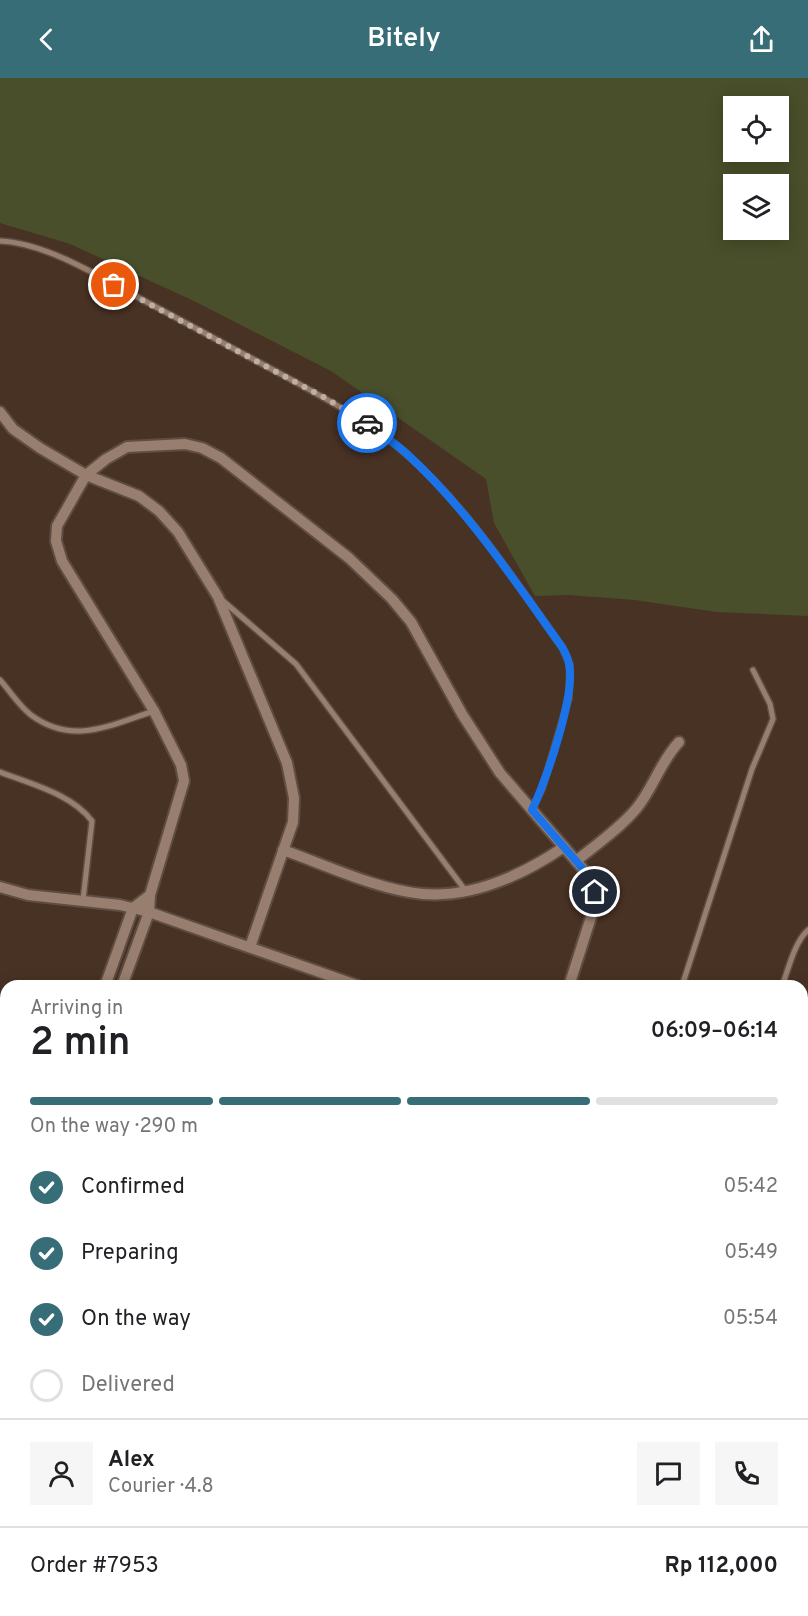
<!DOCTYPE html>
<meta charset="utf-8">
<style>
:root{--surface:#fff;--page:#f6f6f6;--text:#202124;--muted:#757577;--line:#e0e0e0;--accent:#376d77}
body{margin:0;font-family:Overpass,sans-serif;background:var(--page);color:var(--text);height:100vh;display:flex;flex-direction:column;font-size:22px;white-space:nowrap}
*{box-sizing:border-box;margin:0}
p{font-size:20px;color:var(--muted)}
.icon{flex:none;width:33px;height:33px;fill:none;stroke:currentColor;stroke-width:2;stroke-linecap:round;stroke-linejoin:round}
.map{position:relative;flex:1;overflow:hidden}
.side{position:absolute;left:0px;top:902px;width:808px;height:638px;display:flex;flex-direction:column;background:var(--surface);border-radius:18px 18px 0 0;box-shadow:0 3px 15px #0003}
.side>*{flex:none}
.buttons{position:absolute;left:723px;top:18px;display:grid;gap:12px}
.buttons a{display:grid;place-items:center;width:66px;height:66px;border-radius:0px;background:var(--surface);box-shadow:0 3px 15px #0003;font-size:30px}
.pin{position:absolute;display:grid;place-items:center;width:51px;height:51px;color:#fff;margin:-26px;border:3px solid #fff;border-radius:50%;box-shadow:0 2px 6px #0007}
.courier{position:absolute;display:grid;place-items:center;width:60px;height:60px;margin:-30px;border:4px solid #1a73e8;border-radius:50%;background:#fff;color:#222;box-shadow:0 2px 8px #0007}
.overview em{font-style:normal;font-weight:600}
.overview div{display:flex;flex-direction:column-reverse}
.overview{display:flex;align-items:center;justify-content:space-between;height:102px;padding:0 30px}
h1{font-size:39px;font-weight:600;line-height:45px}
.bar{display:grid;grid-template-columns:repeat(4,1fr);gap:9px 6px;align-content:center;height:72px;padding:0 30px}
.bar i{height:8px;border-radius:4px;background:var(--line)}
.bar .active{background:var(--accent)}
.bar p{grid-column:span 4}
.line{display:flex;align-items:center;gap:15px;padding:0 30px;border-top:2px solid var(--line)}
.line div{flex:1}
.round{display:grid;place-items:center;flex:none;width:63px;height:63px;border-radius:0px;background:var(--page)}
ol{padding:0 30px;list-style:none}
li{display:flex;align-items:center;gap:18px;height:66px}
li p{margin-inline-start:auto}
li .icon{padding:6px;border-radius:50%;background:var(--accent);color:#fff;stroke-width:4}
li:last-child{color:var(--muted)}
li i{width:33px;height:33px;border:3px solid var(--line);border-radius:50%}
header{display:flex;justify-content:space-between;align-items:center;height:78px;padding:0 30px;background:var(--accent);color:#fff;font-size:27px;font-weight:600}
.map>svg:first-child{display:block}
.green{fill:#494f2a;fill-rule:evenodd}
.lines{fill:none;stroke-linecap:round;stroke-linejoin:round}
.service-casing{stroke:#5f4d42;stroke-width:8}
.minor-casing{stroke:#5f4d42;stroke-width:14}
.tertiary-casing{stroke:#5f4d42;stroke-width:16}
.service{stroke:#987e6e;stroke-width:5}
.minor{stroke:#987e6e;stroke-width:10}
.tertiary{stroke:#987e6e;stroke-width:14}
.done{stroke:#beafa5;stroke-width:6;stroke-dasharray:0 10.8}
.route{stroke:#1a73e8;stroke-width:8}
</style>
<header><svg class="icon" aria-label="back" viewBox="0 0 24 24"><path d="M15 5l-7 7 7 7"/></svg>Bitely<svg class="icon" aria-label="share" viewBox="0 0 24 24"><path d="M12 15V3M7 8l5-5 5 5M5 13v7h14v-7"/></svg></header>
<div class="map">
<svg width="808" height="1538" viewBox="0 0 808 1538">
<rect width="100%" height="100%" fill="#483224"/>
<path class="green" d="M0,0h808v538l-92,-4 -81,-12 -67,-5 -33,1 -41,-73 -8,-44 -155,-108 -137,-70 -124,-57 -70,-21zM734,28h44v46h-44zM734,106h44v46h-44z"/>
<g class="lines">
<defs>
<g id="service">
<path d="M0,163c51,2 113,44 158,67 44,24 88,47 132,71 40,22 81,44 115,74 63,54 109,127 157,194l8,18 -1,33 -27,91 -10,20"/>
<path d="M222,522l74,64 169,226"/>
<path d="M0,602c10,11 19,26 31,35 42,31 79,10 123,-4"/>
<path d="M0,694c31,12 72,22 92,49l-9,79"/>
<path d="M682,908l70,-217 21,-50 -3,-15 -17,-34"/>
<path d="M782,908c7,-18 12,-43 26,-56"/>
</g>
<g id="minor">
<path d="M0,334l13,17 27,19 46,27 53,21 20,15 19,21 40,65 69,166 7,35 -1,24 -43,125"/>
<path d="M283,772c43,15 95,40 140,44 50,4 101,-20 141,-47"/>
<path d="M576,783c20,-16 43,-32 60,-52 17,-20 24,-47 43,-67"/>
<path d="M0,809l28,8 92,10 29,7 210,74"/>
<path d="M150,817l34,-114 -3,-16 -27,-54 -92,-150 -6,-20 1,-15 29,-51 20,-16 21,-12 58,-3 17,4 19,10 128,100 43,41 19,23 51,92 38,59 83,96 12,23 -1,9 -2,13 -23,72"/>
<path d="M105,908l28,-78 17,-13 -1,17 -27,74"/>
<path d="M0,1039l6,2"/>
<path d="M802,1080l6,2"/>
<path d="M0,1136l6,-14"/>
<path d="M802,1155l6,-16"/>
<path d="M802,1198l6,-15"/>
<path d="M802,1315l6,2"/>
<path d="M802,1379l6,-8"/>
<path d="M0,1440l6,-2"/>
<path d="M154,1533l3,5"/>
<path d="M449,1538h23"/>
<path d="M550,1538l1,-5"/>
</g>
<g id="tertiary">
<path d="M0,962l6,2"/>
<path d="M802,1238l6,2"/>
</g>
</defs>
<use href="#service" class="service-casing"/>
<use href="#minor" class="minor-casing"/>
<use href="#tertiary" class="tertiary-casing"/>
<use href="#service" class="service"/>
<use href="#minor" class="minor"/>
<use href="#tertiary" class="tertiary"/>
</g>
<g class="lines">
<path class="done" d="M114,207l213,114 40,24"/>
<path class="route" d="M367,345c13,10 28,20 40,31 61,56 107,126 155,193 3,5 6,11 7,17 7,31 -23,116 -37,146l51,59 12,23"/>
</g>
</svg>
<div class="buttons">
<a><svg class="icon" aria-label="locate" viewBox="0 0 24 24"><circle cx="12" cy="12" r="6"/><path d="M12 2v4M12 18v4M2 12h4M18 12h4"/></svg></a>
<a><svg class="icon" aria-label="layers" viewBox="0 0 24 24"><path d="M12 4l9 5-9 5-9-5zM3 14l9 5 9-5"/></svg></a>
</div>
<div class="pin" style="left:114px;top:207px;background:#ea580c"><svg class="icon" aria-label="bag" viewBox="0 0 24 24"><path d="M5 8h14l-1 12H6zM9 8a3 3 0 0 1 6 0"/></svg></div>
<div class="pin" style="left:595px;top:814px;background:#1f2937"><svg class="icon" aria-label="home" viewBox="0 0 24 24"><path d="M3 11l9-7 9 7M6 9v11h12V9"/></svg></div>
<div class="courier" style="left:367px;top:345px"><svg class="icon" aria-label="car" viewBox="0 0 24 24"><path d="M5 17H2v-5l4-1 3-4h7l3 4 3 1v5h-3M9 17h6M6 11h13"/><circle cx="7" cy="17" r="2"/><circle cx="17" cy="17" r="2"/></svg></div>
<section class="side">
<div class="overview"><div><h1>2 min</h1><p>Arriving in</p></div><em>06:09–06:14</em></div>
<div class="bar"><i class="active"></i><i class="active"></i><i class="active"></i><i></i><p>On the way · 290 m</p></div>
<ol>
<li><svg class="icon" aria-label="check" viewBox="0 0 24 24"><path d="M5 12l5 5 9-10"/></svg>Confirmed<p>05:42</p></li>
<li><svg class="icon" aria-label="check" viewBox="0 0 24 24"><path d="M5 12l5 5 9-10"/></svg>Preparing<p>05:49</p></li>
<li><svg class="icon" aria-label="check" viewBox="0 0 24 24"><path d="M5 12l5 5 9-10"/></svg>On the way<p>05:54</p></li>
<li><i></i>Delivered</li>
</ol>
<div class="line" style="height:108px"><a class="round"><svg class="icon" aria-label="person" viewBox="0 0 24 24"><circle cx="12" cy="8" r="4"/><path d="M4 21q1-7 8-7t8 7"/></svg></a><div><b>Alex</b><p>Courier · 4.8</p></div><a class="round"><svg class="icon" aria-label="chat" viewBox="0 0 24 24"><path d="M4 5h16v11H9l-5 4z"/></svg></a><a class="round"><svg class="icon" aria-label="phone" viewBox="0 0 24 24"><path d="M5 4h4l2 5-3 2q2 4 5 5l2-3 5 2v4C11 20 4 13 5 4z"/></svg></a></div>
<div class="line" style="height:78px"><div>Order #7953</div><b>Rp 112,000</b></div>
</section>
</div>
